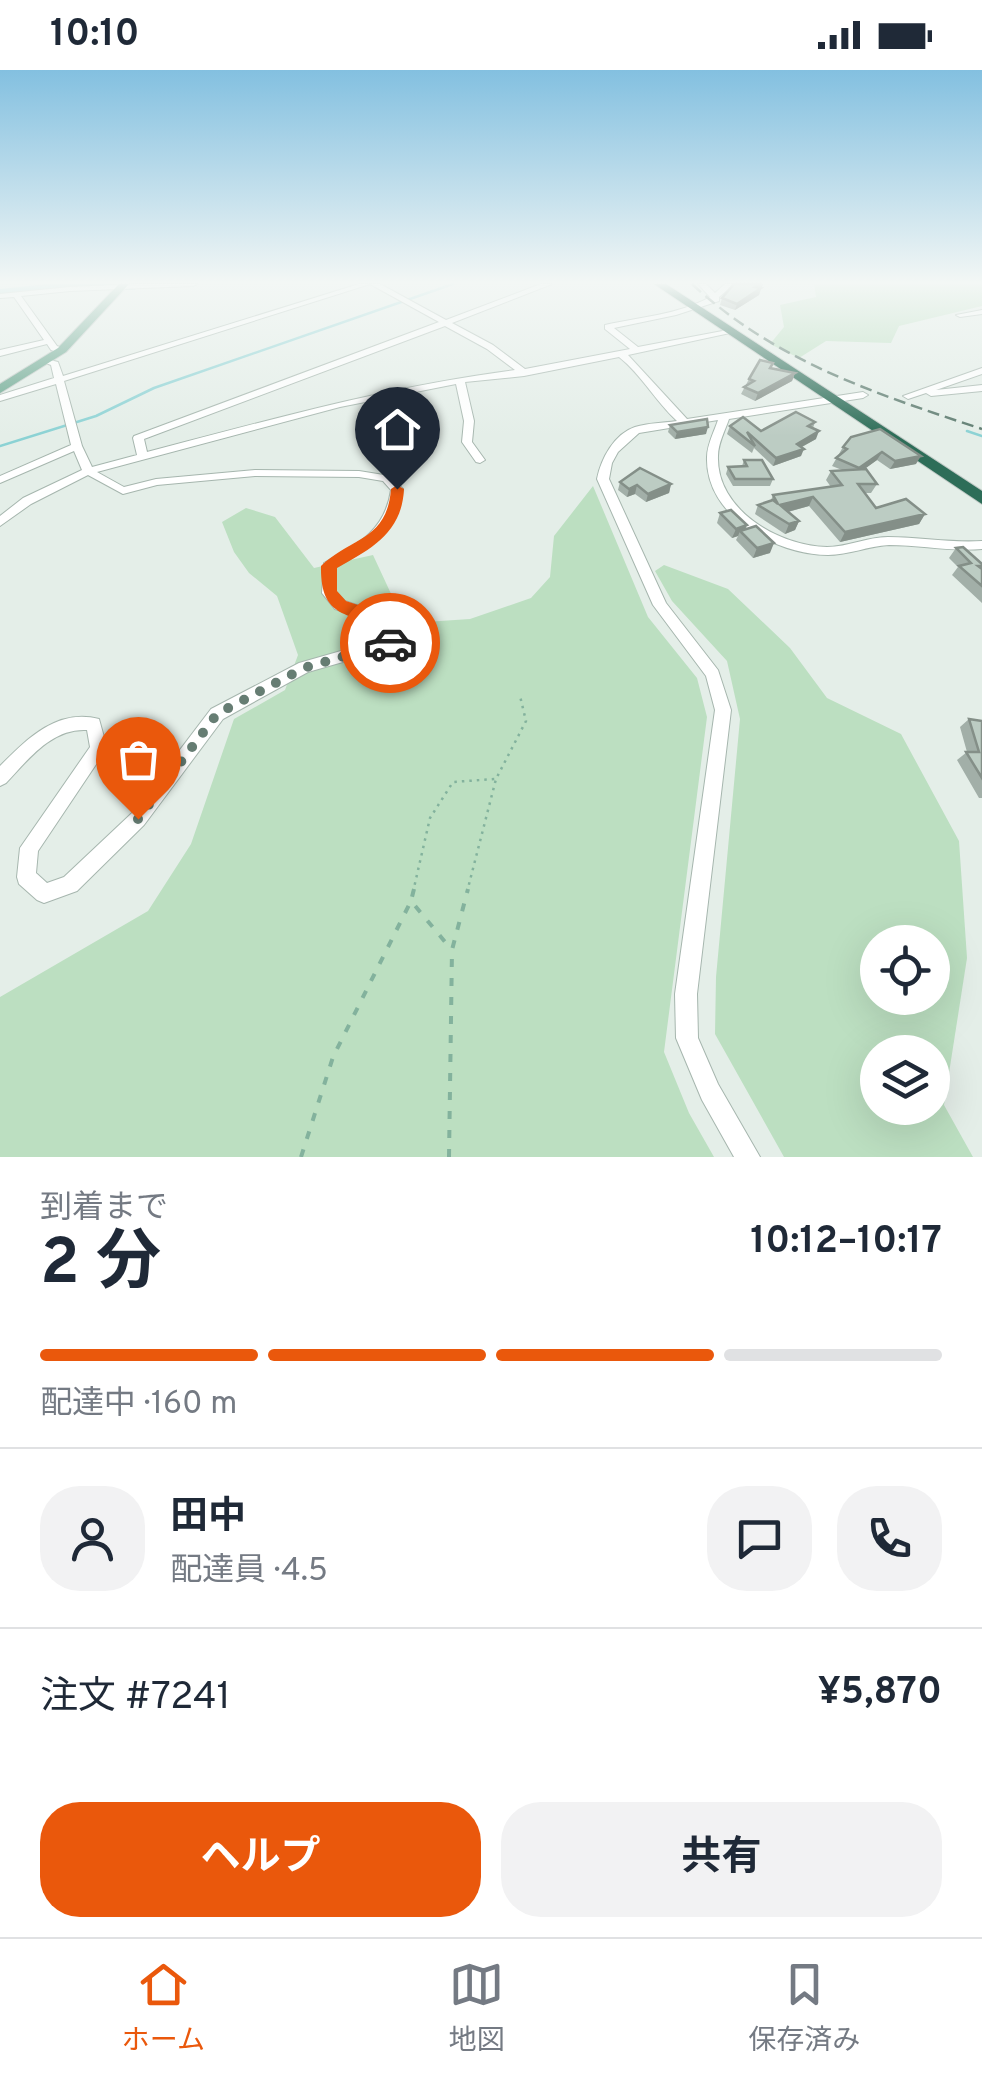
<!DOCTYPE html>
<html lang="ja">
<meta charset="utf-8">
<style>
:root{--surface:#fff;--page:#f2f2f3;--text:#1f2937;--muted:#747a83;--line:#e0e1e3;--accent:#ea580c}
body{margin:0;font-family:Overpass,"Noto Sans JP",sans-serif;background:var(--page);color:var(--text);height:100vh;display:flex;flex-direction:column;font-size:38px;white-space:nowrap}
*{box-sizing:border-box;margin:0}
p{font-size:32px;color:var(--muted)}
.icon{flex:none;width:55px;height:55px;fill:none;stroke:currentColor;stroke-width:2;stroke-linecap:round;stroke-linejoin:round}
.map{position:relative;height:1087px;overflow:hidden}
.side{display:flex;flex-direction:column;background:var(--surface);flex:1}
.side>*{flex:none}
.fabs{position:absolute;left:860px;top:855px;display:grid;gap:20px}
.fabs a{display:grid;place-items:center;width:90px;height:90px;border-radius:50%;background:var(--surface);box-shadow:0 10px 40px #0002;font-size:50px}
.pin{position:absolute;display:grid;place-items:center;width:85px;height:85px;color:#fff;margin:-102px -42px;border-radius:50% 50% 50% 0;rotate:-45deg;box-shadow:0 0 10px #0007}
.pin .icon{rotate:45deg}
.courier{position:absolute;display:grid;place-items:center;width:100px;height:100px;margin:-50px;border:8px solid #ea580c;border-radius:50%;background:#fff;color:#222;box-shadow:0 2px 12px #0007}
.overview em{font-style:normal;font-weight:700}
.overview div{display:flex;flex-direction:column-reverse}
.overview{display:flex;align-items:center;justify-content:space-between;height:170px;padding:0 40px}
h1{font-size:65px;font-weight:700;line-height:75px}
.bar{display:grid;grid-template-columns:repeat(4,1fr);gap:15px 10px;align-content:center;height:120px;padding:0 40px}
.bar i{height:12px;border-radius:8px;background:var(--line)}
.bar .on{background:var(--accent)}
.bar p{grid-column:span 4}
.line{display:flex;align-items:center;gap:25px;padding:0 40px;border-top:2px solid var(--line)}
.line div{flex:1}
.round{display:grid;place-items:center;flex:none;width:105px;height:105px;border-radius:40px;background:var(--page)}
.action{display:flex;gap:20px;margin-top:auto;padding:20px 40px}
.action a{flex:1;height:115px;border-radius:40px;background:var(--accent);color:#fff;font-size:40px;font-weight:700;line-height:115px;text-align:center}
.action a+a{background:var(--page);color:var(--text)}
.status{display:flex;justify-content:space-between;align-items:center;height:70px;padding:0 50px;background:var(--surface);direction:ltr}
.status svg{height:28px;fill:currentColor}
.tab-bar{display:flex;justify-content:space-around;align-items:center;height:140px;border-top:2px solid var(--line);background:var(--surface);font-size:28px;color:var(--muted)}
.tab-bar a{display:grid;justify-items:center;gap:5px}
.tab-bar .on{color:var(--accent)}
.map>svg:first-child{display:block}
.green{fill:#bcdfc1;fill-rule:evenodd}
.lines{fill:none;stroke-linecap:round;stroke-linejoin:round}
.stream{stroke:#8bd2d4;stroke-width:2.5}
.river{fill:#8bd2d4;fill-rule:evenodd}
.minor-casing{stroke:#a6b6ae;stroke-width:2}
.major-casing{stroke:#c1cac6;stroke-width:2}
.highway-casing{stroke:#c1cac6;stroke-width:2}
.path-far1{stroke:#83b29d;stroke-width:2.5;stroke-dasharray:2.5 5;stroke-linecap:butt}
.path{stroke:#83b29d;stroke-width:4;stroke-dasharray:8 11;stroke-linecap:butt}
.minor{fill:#fff;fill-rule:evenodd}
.major{fill:#67a58d;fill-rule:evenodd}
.highway{fill:#2d6d58;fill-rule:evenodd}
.rail{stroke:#5d7b6f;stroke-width:2.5;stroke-dasharray:12 6;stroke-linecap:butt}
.wall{fill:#a2afa8}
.shaded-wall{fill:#848f88}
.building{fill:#bcccc3;stroke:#848f88;stroke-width:2.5}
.route{fill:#ea580c}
.done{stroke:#667d73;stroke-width:10;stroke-dasharray:0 18}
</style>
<div class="status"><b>10:10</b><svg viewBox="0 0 49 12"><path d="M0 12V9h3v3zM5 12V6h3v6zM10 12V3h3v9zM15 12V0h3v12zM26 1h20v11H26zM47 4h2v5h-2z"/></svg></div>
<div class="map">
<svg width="982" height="1087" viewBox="0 0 982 1087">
<rect width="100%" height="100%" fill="#e4eee8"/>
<g class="green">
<path d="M814,214h168v22l-83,20 -8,17 -65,-2 -27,17 -29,-14 14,-17 -4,-22 36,-8z"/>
<path d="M593,416l55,131 49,61 10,39 -43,335 25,61 25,44h-714v-160l148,-86 43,-67 43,-125 51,-29 13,-35 -21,-59 -28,-23 -15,-21 -12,-30 24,-14 29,9 39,51 59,-13 20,43 32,24 45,-3 61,-21 19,-21 4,-41z"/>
<path d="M664,495l64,24 62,59 37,50 74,36 58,107 8,117 -23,147 29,52h-189l-69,-123 1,-57 24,-258 -13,-58 -55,-60 -17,-30zM878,872h54v56h-54zM878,982h54v56h-54z"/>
</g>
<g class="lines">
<g class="stream">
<path d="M967,361l15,5"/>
<path d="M0,376l96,-30 58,-28 299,-104"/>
</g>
<path class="river" d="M47,214h92l2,2 -7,4 -56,-1 -78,8v-8z"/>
<defs>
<g id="minor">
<path d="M135,214h62l-4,2 -123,5 -49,5 36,50 9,4 -4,3 -11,-3 -4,-6 -47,12v-6l44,-10 -30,-43 -14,1v-4l70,-7z"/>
<path d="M359,214h21l66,36 95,-36h11l-100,39 41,22 32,24 105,-20 -25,-20v-4c35,-8 73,-10 105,-28l-12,-13h8l9,9 10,-9h9l-15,13v4l-43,14 -62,13 24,19 95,-18 1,2 -4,2 -102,22 59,64 176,-27 5,3 -5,3 -134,21c-4,12 -11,24 -11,37 -2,54 61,90 109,91 21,0 40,-10 61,-10 32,0 62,6 94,4v8c-31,3 -62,-4 -93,-4 -21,1 -40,10 -61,10 -52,0 -123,-39 -121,-98 0,-12 7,-25 11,-37l-79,13 -21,19 -6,11 -3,16 57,124 52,67 13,40 -34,284 1,44 20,46 42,73h-26l-32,-57 -26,-62 -1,-44 40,-284 -9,-34 -53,-71 -56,-126c4,-20 17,-45 38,-52 13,-4 28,-4 42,-6 -22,-20 -35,-46 -58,-64l-95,19 -59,6 9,39 -2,21 13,18 -5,3 -4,-1 -14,-20 2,-21 -8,-37 -116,23 -243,65 27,15 32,-8 99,-9 104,1 31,5 13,13c-6,43 -33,59 -68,79l1,24 9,9 59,20c3,7 1,18 -2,24l-94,27 -85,47 -79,106 -67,66 -33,12 -7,-3 -18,-16 -2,-7 3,-29 70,-101 -3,-17c-36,-2 -59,30 -81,53l-6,3v-20c27,-27 57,-58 99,-47l8,29 -69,103 -2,22 11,10 17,-6 68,-64 79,-104 88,-46 91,-26 2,-9 -57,-19 -13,-16 2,-30c34,-19 61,-32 67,-73l-8,-9 -24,-4 -104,-1 -98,9 -34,9 -35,-19 -57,29 -31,22v-10l23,-18 59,-28 -8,-19 -74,32v-7l71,-31 -15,-61 -56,17v-6l54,-17 -3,-13 -5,-2v-4l12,3 5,14zM370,214l69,38 -305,114 -1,2 4,17 -45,12 -10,-21 -18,-65zM445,256l42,23 28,21c-125,16 -246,50 -368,82l-3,-13z"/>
<path d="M982,240v4l-22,3 -4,-2z"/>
<path d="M982,298v6l-46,16 46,-5v6l-51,5 -5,-3 -18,6 -5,-3z"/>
</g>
<path id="major" d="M119,214h10l-63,68 -66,41v-9l58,-36z"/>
<path id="highway" d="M654,214h12l316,207v13z"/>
</defs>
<use href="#minor" class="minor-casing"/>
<use href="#major" class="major-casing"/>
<use href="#highway" class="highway-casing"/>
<g class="path-far1">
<path d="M413,822l17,-74 23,-36 42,-3"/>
<path d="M467,822l29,-113 30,-58 -6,-25"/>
</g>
<g class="path">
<path d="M414,819l-3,12 40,48"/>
<path d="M301,1087l32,-100 78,-156"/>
<path d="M449,1087l3,-207 16,-61"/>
</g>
<use href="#minor" class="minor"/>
<use href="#major" class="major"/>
<use href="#highway" class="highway"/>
<path class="rail" d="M692,214c83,77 184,110 290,145"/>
</g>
<g class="wall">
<path d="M734,214h29l-4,11 -24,15 -15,-5 2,-7z"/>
<path d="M771,298l24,5 -3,8 -37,20 -14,-7 8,-15z"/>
<path d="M815,352l-2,6 3,11 -14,8 -1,9 -28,10 -19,-18 -2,5 -25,-19 3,-8 31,5z"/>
<path d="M670,355l36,9 -31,5 -7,-7z"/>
<path d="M851,367l65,27 -26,5 -13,-9 -13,9 13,15 -6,9h-6l11,15 49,6 -6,10 -79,18 -31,-36 -21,6 11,9 -4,9 -10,4 -30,-20 3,-9 13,-5 2,-5 58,-8 -5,-7 5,-9 11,-1 -10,-4 11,-19z"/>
<path d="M744,390l29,19 -3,7h-37l-7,-12 2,-7 14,-1z"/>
<path d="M620,412l51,2 -2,9 -23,9 -11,-8 -8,3 -9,-7z"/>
<path d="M720,443l25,17 25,23 -17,5 -17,-18 2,-4 -6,2 -15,-15z"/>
<path d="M956,478l26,16v39l-30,-28 6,-8 -9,-9z"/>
<path d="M969,649l13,2v77h-3l-22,-38 10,-8 -7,-25z"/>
</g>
<g class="shaded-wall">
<path d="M759,214h4l-1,3 -7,5 6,-4 -2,7 -24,15 2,-6z"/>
<path d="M795,303l-3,8 -37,20 3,-8z"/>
<path d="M708,357l-2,7 -31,5 2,-7z"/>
<path d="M819,361l-3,8 -22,12 3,-7z"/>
<path d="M804,379l-3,7 -28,10 3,-8z"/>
<path d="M882,382l-5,8 -22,16 4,-8z"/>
<path d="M921,386l-5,8 -26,5 5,-8z"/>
<path d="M671,414l-2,9 -23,9 2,-8z"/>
<path d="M637,415l-2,9 -8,3 2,-8z"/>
<path d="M813,427l-4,9 -33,9 4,-10z"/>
<path d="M925,444l-6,10 -79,18 5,-10z"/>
<path d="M799,451l-4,9 -10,4 4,-10z"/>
<path d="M747,455l-4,9 -3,-3 -2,5 -6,2 4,-9z"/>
<path d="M774,473l-4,10 -17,5 4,-10z"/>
</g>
<g class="building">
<path d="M734,214h25l-4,3 6,1 -24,16 -15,-6z"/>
<path d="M760,290l13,3 -3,5 25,5 -37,20 -14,-6 10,-6 -5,-2z"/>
<path d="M796,342l19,10 -7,4 11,5 -22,13 7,5 -28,9 -29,-26 8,14 -25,-20 13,-9 18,14z"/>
<path d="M707,349l1,8 -31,5 -7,-7z"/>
<path d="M880,359l41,27 -26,5 -13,-9 -23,16 -23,-10 11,-9 -4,-2 8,-10z"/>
<path d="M744,390h18l11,19h-38l-7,-12 19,-1z"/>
<path d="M640,398l31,16 -23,10 -11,-9 -8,4 -9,-7z"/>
<path d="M866,399l11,15h-19l18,24 30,-9 19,15 -80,18 -32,-35 -33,8 19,16 -10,3 -31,-19 15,-5 5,4 -5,-9 69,-10 -11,-14z"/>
<path d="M731,440l16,15 -11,4 -16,-16z"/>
<path d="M756,456l18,17 -17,5 -17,-17z"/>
<path d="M963,477l19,17v2h-4l4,3v17l-23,-20 12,-3 -15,-15z"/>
<path d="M969,649l13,2v57l-16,-26h13z"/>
</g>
<linearGradient id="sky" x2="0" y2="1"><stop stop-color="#83c0e0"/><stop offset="0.58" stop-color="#f3f7f5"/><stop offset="1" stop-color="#f3f7f5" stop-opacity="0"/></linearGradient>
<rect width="982" height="366" fill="url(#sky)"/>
<path class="route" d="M397,415l7,4c-2,44 -33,60 -67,79v23l9,10 58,19 1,20 -15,10 -8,-7 7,-6 1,-9c-43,-14 -70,-10 -69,-62 30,-29 66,-25 70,-77z"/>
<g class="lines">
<path class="done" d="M138,749l79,-105 87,-46 86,-25"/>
</g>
</svg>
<div class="fabs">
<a><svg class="icon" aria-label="locate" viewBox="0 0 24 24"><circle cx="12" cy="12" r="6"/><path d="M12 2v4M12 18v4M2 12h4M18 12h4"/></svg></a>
<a><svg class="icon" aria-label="layers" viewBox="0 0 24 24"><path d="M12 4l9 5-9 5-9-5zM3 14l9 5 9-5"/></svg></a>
</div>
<div class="pin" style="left:138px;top:749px;background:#ea580c"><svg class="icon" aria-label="bag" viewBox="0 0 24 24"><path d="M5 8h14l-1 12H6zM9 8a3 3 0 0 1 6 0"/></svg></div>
<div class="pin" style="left:397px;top:419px;background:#1f2937"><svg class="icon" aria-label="home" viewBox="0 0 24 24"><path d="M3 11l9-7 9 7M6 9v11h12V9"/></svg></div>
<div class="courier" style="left:390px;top:573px"><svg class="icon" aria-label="car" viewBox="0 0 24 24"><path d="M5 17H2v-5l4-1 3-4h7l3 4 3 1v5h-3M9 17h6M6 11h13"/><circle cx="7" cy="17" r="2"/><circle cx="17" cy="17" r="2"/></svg></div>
</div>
<section class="side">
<div class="overview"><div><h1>2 分</h1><p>到着まで</p></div><em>10:12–10:17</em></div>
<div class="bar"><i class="on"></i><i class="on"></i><i class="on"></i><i></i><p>配達中 · 160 m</p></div>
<div class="line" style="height:180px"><a class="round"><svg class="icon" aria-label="person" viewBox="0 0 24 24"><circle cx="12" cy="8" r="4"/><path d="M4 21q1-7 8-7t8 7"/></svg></a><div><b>田中</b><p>配達員 · 4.5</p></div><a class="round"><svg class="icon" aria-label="chat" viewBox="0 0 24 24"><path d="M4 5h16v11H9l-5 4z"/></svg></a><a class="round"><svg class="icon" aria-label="phone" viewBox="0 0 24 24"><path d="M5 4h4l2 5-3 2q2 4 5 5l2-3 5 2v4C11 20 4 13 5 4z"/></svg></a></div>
<div class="line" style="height:130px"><div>注文 #7241</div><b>¥5,870</b></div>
<div class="action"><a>ヘルプ</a><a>共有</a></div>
</section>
<nav class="tab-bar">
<a class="on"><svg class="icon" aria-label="home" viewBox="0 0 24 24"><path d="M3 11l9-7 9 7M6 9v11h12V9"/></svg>ホーム</a>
<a><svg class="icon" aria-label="map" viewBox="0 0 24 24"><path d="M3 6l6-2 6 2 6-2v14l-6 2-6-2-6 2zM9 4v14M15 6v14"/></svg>地図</a>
<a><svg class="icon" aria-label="saved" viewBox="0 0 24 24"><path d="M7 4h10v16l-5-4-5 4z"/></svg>保存済み</a>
</nav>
